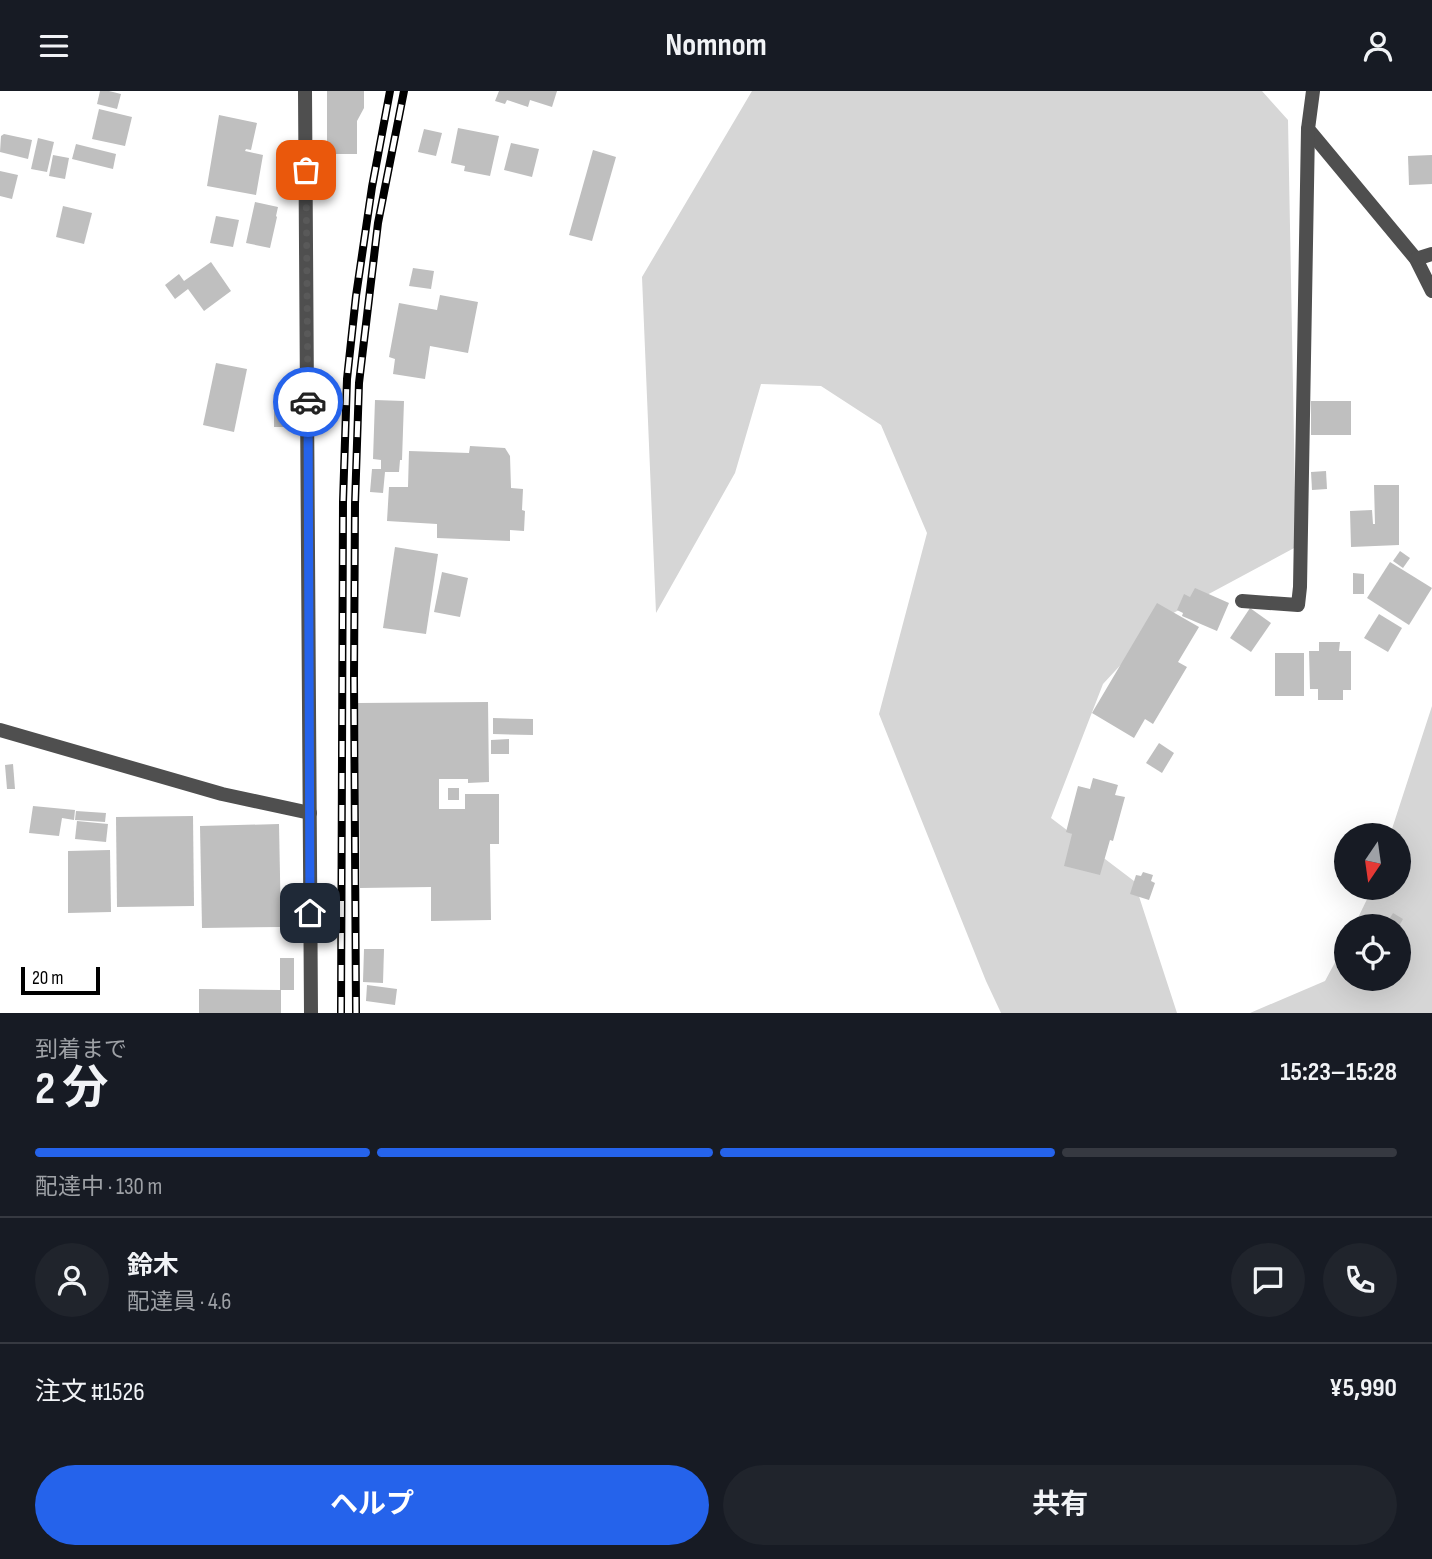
<!DOCTYPE html>
<html lang="ja">
<meta charset="utf-8">
<style>
:root{--surface:#171b24;--page:#20242c;--text:#f1f3f6;--muted:#9ea1a6;--line:#363941;--accent:#2563eb}
body{margin:0;font-family:"Sofia Sans Condensed","Noto Sans JP",sans-serif;background:var(--page);color:var(--text);height:100vh;display:flex;flex-direction:column;font-size:26px;white-space:nowrap}
*{box-sizing:border-box;margin:0}
p{font-size:23px;color:var(--muted)}
.icon{flex:none;width:38px;height:38px;fill:none;stroke:currentColor;stroke-width:2;stroke-linecap:round;stroke-linejoin:round}
.map{position:relative;height:922px;overflow:hidden}
.sheet{display:flex;flex-direction:column;background:var(--surface);flex:1}
.sheet>*{flex:none}
.needle{width:46px;rotate:193deg}
.controls{position:absolute;left:1334px;top:732px;display:grid;gap:14px}
.controls a{display:grid;place-items:center;width:77px;height:77px;border-radius:50%;background:var(--surface);box-shadow:0 7px 28px #0002;font-size:35px}
.scale{position:absolute;left:21px;bottom:18px;width:79px;box-sizing:border-box;padding-left:7px;border:4px solid #000;border-top:0;font-size:19px;line-height:24px;white-space:nowrap;color:#000;-webkit-text-stroke:5px #fff;paint-order:stroke}
.pin{position:absolute;display:grid;place-items:center;width:60px;height:60px;color:#fff;margin:-30px;border-radius:14px;box-shadow:0 4px 10px #0006}
.courier{position:absolute;display:grid;place-items:center;width:70px;height:70px;margin:-35px;border:5px solid #2563eb;border-radius:50%;background:#fff;color:#222;box-shadow:0 2px 9px #0007}
.summary em{font-style:normal;font-weight:700}
.summary div{display:flex;flex-direction:column-reverse}
.summary{display:flex;align-items:center;justify-content:space-between;height:119px;padding:0 35px}
h1{font-size:46px;font-weight:700;line-height:52px}
.bar{display:grid;grid-template-columns:repeat(4,1fr);gap:10px 7px;align-content:center;height:84px;padding:0 35px}
.bar i{height:9px;border-radius:5px;background:var(--line)}
.bar .selected{background:var(--accent)}
.bar p{grid-column:span 4}
.line{display:flex;align-items:center;gap:18px;padding:0 35px;border-top:2px solid var(--line)}
.line div{flex:1}
.round{display:grid;place-items:center;flex:none;width:74px;height:74px;border-radius:37px;background:var(--page)}
.primary-button{display:flex;gap:14px;margin-top:auto;padding:14px 35px}
.primary-button a{flex:1;height:80px;border-radius:42px;background:var(--accent);color:#fff;font-size:28px;font-weight:700;line-height:80px;text-align:center}
.primary-button a+a{background:var(--page);color:var(--text)}
header{display:flex;justify-content:space-between;align-items:center;height:91px;padding:0 35px;background:var(--surface);font-size:32px;font-weight:700}
.map>svg:first-child{display:block}
.green{fill:#d6d6d6}
.building{fill:#bfbfbf}
.lines{fill:none;stroke-linecap:round;stroke-linejoin:round}
.minor{stroke:#4f4f4f;stroke-width:14}
.rail-casing{stroke:#000;stroke-width:8}
.rail{stroke:#fff;stroke-width:5;stroke-dasharray:16;stroke-linecap:butt}
.done{stroke:#595959;stroke-width:7;stroke-dasharray:0 12.6}
.route{stroke:#2563eb;stroke-width:9}
</style>
<header><svg class="icon" aria-label="menu" viewBox="0 0 24 24"><path d="M4 6h16M4 12h16M4 18h16"/></svg>Nomnom<svg class="icon" aria-label="person" viewBox="0 0 24 24"><circle cx="12" cy="8" r="4"/><path d="M4 21q1-7 8-7t8 7"/></svg></header>
<div class="map">
<svg width="1432" height="922" viewBox="0 0 1432 922">
<rect width="100%" height="100%" fill="#fff"/>
<g class="green">
<path d="M752,0h510l26,29 8,427 -132,71 -61,66 -52,134 83,63 43,132h-176l-15,-32 -107,-267 48,-181 -46,-108 -60,-39 -60,-2 -26,89 -79,140 -14,-336z"/>
<path d="M1432,615v307h-182l75,-32 21,-39v36h52v-52h-44l19,-39h25v-52h-8z"/>
</g>
<g class="building">
<path d="M100,0h9l12,3 -4,15 -20,-5z"/>
<path d="M327,0h37v17l-7,13v33h-30z"/>
<path d="M499,0h58l-5,16 -22,-7 -2,7 -21,-7 -2,4 -10,-3z"/>
<path d="M99,18l33,8 -7,29 -33,-7z"/>
<path d="M219,24l38,8 -6,27 -5,-1 -1,2 18,4 -7,40 -49,-9z"/>
<path d="M458,37l41,8 -9,40 -26,-5 1,-5 -14,-3z"/>
<path d="M424,38l18,4 -6,23 -18,-4z"/>
<path d="M4,43l28,6 -4,19 -28,-7 1,-16z"/>
<path d="M38,47l16,4 -7,30 -16,-3z"/>
<path d="M511,52l28,6 -7,28 -28,-7z"/>
<path d="M76,53l40,10 -3,15 -41,-10z"/>
<path d="M593,59l23,7 -24,84 -23,-6z"/>
<path d="M53,64l16,3 -4,21 -16,-3z"/>
<path d="M1432,64v29l-23,1 -1,-29z"/>
<path d="M0,80l18,4 -6,24 -12,-3z"/>
<path d="M255,111l23,5 -2,9 1,1 -7,31 -24,-5z"/>
<path d="M63,115l29,7 -8,31 -28,-7z"/>
<path d="M216,125l23,4 -6,27 -23,-4z"/>
<path d="M211,171l20,29 -27,20 -16,-22 -13,10 -10,-14 14,-11 5,7z"/>
<path d="M413,177l21,3 -3,18 -22,-3z"/>
<path d="M440,204l38,7 -10,51 -38,-7 -5,33 -32,-5 2,-15 -6,-2 10,-54 38,7z"/>
<path d="M216,272l31,6 -13,63 -31,-7z"/>
<path d="M375,309l29,1 -2,59h-2l-1,12h-14l-2,21 -13,-1 2,-23h9v-9l-8,-1z"/>
<rect x="1311" y="310" width="40" height="34"/>
<rect x="274" y="316" width="17" height="20"/>
<path d="M470,355l35,2 5,8 1,32 12,1 -1,21 3,1 -1,20 -14,-1v11l-73,-3v-14l-50,-3 2,-34h19l1,-36 60,2z"/>
<path d="M1326,380l1,18 -15,1 -1,-18z"/>
<path d="M1374,394h25v60l-48,2 -1,-36 22,-1 1,14h2z"/>
<path d="M395,456l43,7 -12,80 -43,-6z"/>
<path d="M1400,460l10,7 -7,10 -10,-7z"/>
<path d="M1390,471l42,26 -23,37 -42,-27z"/>
<path d="M442,481l26,6 -8,39 -26,-5z"/>
<path d="M1353,482l11,1v20h-11z"/>
<path d="M1195,497l34,15 -12,28 -35,-15 1,-3 -6,-3 7,-16 6,3z"/>
<path d="M1157,512l42,24 -21,35 9,5 -34,57 -8,-5 -11,19 -42,-25z"/>
<path d="M1250,517l21,15 -20,29 -21,-14z"/>
<path d="M1379,523l23,14 -14,24 -24,-14z"/>
<path d="M1319,551h21l-1,9h12v39h-8v10h-25v-11h-8l-1,-38h10z"/>
<rect x="1275" y="562" width="29" height="43"/>
<path d="M488,611l1,80 -21,1v-4h-29v30h26v-15h34v50h-9l1,76 -60,1v-34l-71,1 -2,-185z"/>
<path d="M493,627l40,1v16l-40,-1z"/>
<path d="M509,648v15h-18v-14z"/>
<path d="M1159,652l15,10 -12,20 -16,-10z"/>
<path d="M13,673l2,25h-8l-2,-24z"/>
<path d="M1093,687l25,7 -3,10 10,2 -12,44 -3,-1 -10,35 -36,-9 8,-32 -6,-2 12,-46 12,3z"/>
<rect x="448" y="697" width="11" height="12"/>
<path d="M33,715l42,4 -1,10 -12,-2 -3,18 -30,-3z"/>
<path d="M76,720l30,2 -1,9 -30,-2z"/>
<path d="M193,725l1,90 -77,1 -1,-90z"/>
<path d="M77,730l31,3 -2,18 -31,-3z"/>
<path d="M279,733l2,103 -79,1 -2,-102z"/>
<path d="M110,759l1,62 -43,1v-62z"/>
<path d="M1143,781l10,3 -2,6 4,2 -6,17 -19,-6 6,-19 5,1z"/>
<path d="M1393,822l10,6 -4,7h-14z"/>
<path d="M364,858h20l-1,34 -20,-1z"/>
<rect x="280" y="867" width="14" height="32"/>
<path d="M367,894l30,4 -2,16 -29,-4z"/>
<path d="M199,898l82,1v23h-82z"/>
</g>
<g class="lines">
<g class="minor">
<path d="M305,0l6,922"/>
<path d="M1313,0l-5,38 108,130 16,32"/>
<path d="M1416,168l16,-5"/>
<path d="M1242,510l56,4 2,-18 8,-458"/>
<path d="M0,639l222,64 88,19"/>
</g>
<defs>
<g id="rail">
<path d="M341,922l2,-511 4,-123 9,-83 16,-109 18,-96"/>
<path d="M356,922l-2,-334 1,-175 4,-121 19,-160 26,-132"/>
</g>
</defs>
<use href="#rail" class="rail-casing"/>
<use href="#rail" class="rail"/>
</g>
<g class="lines">
<path class="done" d="M306,79l2,232"/>
<path class="route" d="M308,311l2,511"/>
</g>
</svg>
<div class="controls">
<a><svg class="needle" viewBox="-14 -14 28 28"><path d="M0-13l5 13h-10z" fill="#e53935"/><path d="M0 13l5-13h-10z" fill="#9ea1a6"/></svg></a>
<a><svg class="icon" aria-label="locate" viewBox="0 0 24 24"><circle cx="12" cy="12" r="6"/><path d="M12 2v4M12 18v4M2 12h4M18 12h4"/></svg></a>
</div>
<div class="scale">20 m</div>
<div class="pin" style="left:306px;top:79px;background:#ea580c"><svg class="icon" aria-label="bag" viewBox="0 0 24 24"><path d="M5 8h14l-1 12H6zM9 8a3 3 0 0 1 6 0"/></svg></div>
<div class="pin" style="left:310px;top:822px;background:#1f2937"><svg class="icon" aria-label="home" viewBox="0 0 24 24"><path d="M3 11l9-7 9 7M6 9v11h12V9"/></svg></div>
<div class="courier" style="left:308px;top:311px"><svg class="icon" aria-label="car" viewBox="0 0 24 24"><path d="M5 17H2v-5l4-1 3-4h7l3 4 3 1v5h-3M9 17h6M6 11h13"/><circle cx="7" cy="17" r="2"/><circle cx="17" cy="17" r="2"/></svg></div>
</div>
<section class="sheet">
<div class="summary"><div><h1>2 分</h1><p>到着まで</p></div><em>15:23–15:28</em></div>
<div class="bar"><i class="selected"></i><i class="selected"></i><i class="selected"></i><i></i><p>配達中 · 130 m</p></div>
<div class="line" style="height:126px"><a class="round"><svg class="icon" aria-label="person" viewBox="0 0 24 24"><circle cx="12" cy="8" r="4"/><path d="M4 21q1-7 8-7t8 7"/></svg></a><div><b>鈴木</b><p>配達員 · 4.6</p></div><a class="round"><svg class="icon" aria-label="chat" viewBox="0 0 24 24"><path d="M4 5h16v11H9l-5 4z"/></svg></a><a class="round"><svg class="icon" aria-label="phone" viewBox="0 0 24 24"><path d="M5 4h4l2 5-3 2q2 4 5 5l2-3 5 2v4C11 20 4 13 5 4z"/></svg></a></div>
<div class="line" style="height:91px"><div>注文 #1526</div><b>¥5,990</b></div>
<div class="primary-button"><a>ヘルプ</a><a>共有</a></div>
</section>
